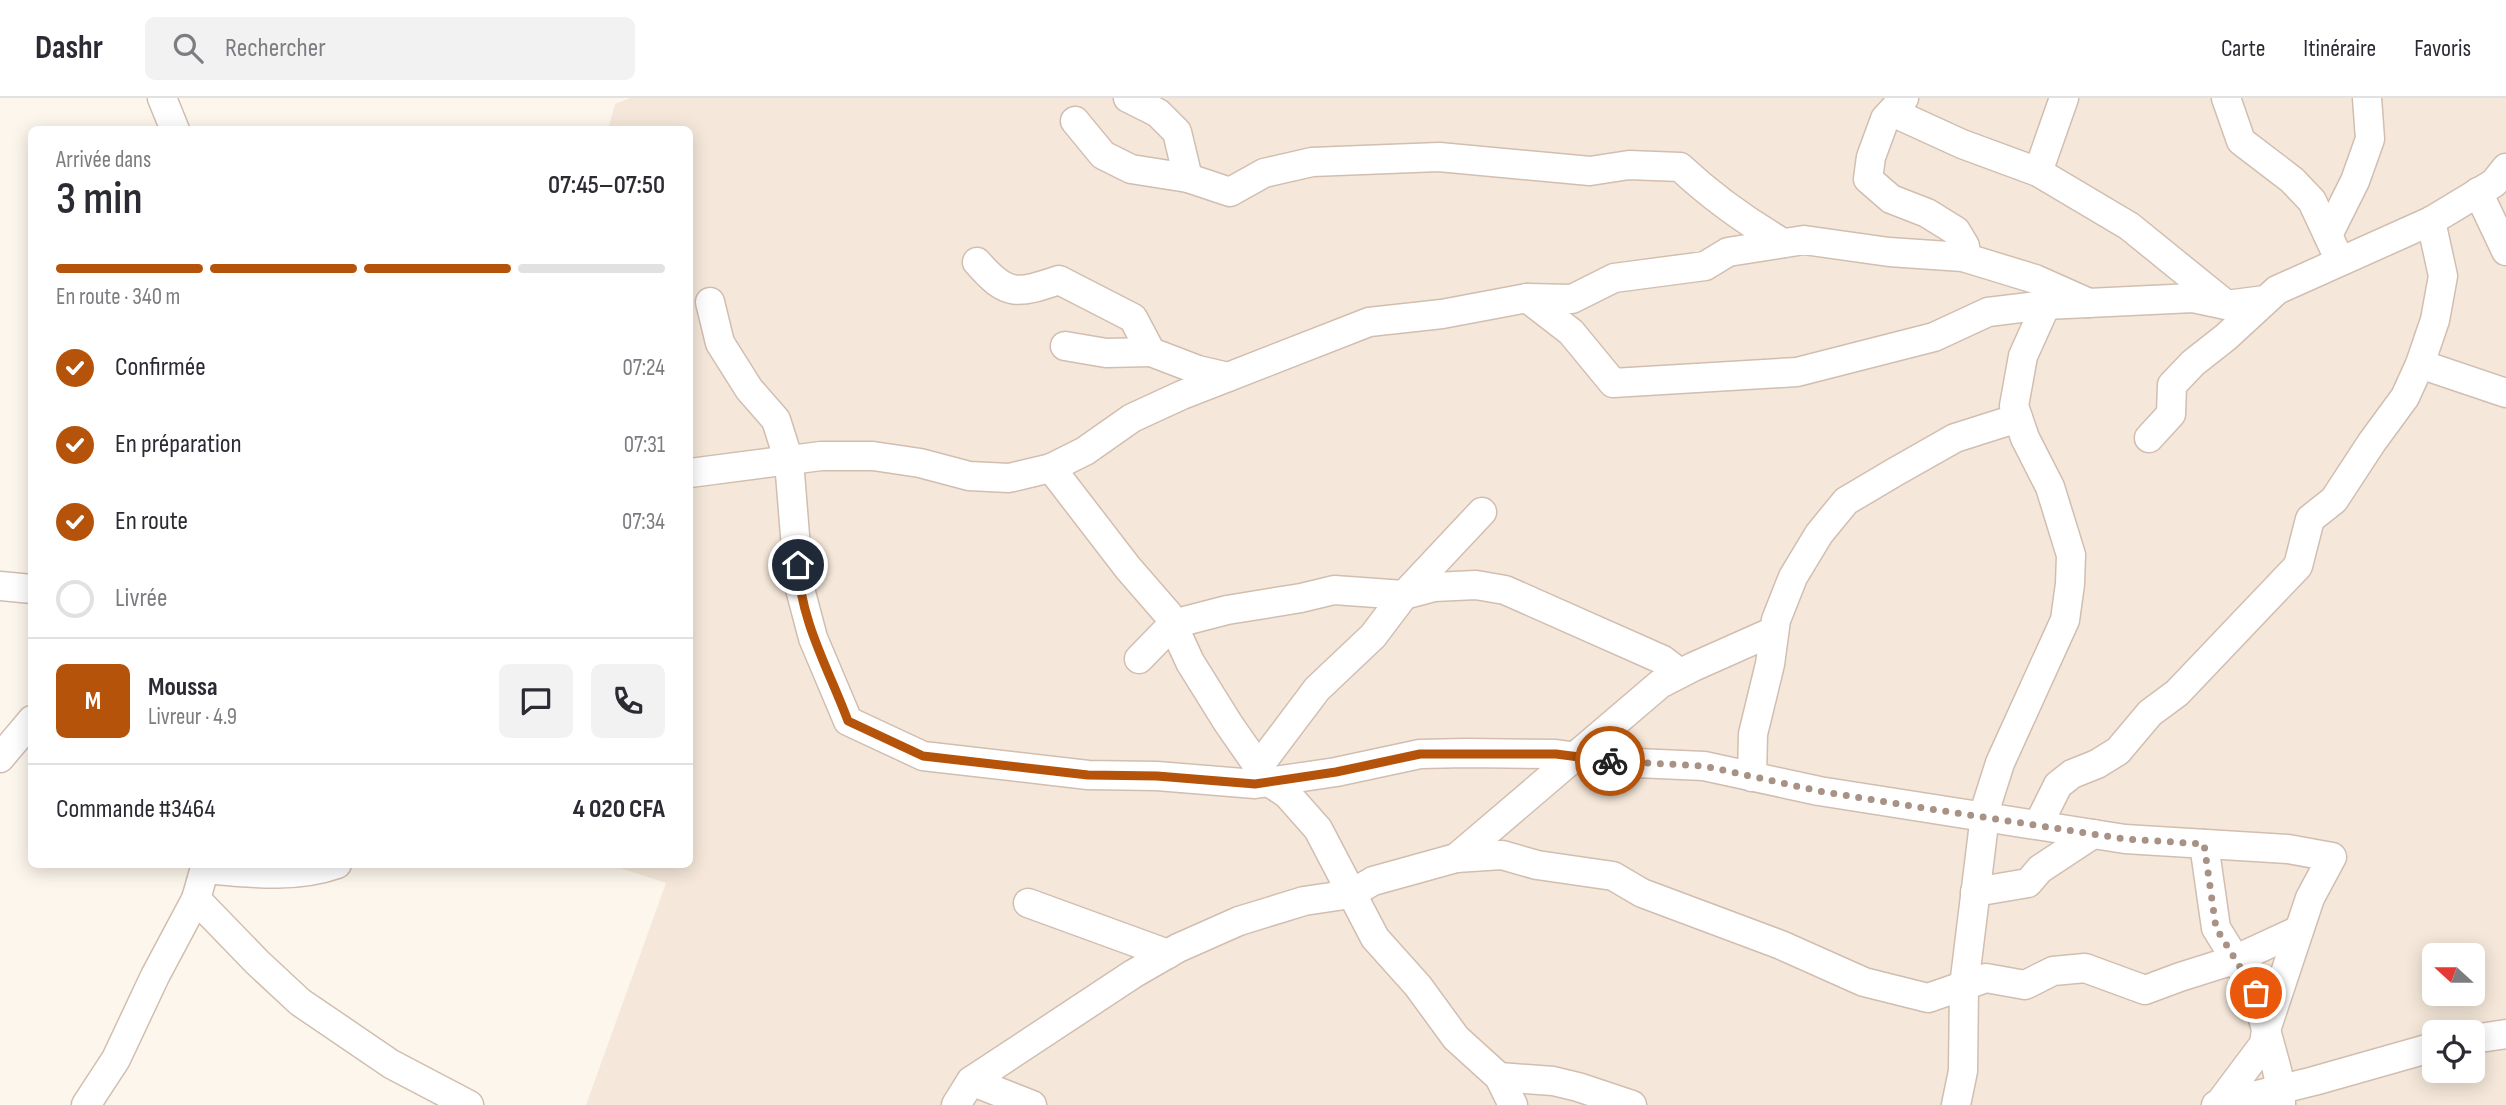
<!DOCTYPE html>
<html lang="fr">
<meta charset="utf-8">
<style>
:root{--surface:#fff;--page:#f2f2f3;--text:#2b2b33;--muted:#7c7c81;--line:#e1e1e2;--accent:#b45309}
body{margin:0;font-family:"Sofia Sans Condensed",sans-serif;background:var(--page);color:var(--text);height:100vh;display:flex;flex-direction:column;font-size:26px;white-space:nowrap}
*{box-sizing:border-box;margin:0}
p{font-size:23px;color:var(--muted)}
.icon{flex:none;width:38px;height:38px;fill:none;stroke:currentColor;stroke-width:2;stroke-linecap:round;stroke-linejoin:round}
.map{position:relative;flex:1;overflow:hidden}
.panel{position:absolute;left:28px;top:28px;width:665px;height:742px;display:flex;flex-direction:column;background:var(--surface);border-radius:10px;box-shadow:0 4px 18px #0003}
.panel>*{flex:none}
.needle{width:46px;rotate:291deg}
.tools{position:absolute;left:2422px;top:845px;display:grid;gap:14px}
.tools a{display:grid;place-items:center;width:63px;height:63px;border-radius:10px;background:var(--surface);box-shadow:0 4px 18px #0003;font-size:35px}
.pin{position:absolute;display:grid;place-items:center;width:60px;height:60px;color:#fff;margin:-30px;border:4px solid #fff;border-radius:50%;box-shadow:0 2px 7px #0007}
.courier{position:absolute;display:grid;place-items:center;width:70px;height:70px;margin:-35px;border:5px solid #b45309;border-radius:50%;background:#fff;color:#222;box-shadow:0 2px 9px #0007}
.head em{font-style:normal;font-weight:600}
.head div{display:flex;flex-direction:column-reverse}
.head{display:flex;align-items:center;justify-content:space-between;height:119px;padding:0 28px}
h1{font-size:46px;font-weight:600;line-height:52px}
.bar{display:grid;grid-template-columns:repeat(4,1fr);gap:10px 7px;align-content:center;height:84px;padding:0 28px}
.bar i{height:9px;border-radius:5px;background:var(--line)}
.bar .current{background:var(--accent)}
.bar p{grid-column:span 4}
.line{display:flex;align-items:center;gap:18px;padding:0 28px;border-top:2px solid var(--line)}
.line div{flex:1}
.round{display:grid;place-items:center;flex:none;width:74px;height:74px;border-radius:10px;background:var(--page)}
ol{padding:0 28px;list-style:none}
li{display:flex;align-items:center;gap:21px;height:77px}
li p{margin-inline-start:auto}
li .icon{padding:7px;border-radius:50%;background:var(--accent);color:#fff;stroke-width:4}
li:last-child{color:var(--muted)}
li i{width:38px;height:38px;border:4px solid var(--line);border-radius:50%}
header{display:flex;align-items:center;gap:42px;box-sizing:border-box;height:98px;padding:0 35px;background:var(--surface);border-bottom:2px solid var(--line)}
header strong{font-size:33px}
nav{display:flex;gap:38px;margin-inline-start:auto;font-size:24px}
.search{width:490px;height:63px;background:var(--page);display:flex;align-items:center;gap:18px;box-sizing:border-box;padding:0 24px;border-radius:10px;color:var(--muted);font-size:26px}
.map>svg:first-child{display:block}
.residential{fill:#f5e8da;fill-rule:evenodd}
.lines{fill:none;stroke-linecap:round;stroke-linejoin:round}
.minor-casing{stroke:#d1beb0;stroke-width:31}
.minor{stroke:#fff;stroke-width:28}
.done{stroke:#a89285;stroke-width:7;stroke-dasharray:0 12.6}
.route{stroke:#b45309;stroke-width:9}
</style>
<header>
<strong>Dashr</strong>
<div class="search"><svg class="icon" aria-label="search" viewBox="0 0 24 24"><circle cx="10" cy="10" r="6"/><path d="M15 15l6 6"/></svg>Rechercher</div>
<nav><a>Carte</a><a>Itinéraire</a><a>Favoris</a></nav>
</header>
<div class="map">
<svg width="2506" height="1007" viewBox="0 0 2506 1007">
<rect width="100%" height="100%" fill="#fdf6ec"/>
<path class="residential" d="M630,0h1876v1007h-1920l80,-222 -55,-18 79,-1v-734l-82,-1 7,-25zM2434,858h39v38h-39zM2434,934h39v39h-39z"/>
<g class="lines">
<defs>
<g id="minor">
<path d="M162,0l13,32"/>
<path d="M1128,0l30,15 19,19 11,46"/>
<path d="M1904,0l-19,21 -14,38 -3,22 23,20 36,14 29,18 9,15 -2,11"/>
<path d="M2226,0l15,43 51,39 20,21 28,60"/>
<path d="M1892,14l70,32 76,28 91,54 95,77"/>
<path d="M1075,23l28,34 28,14 57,9 42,14 34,-19 48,-11 127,-5 151,14 39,-6 51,2c33,31 64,53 103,76"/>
<path d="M2038,74l26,-74"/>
<path d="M2478,94l28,59"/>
<path d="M2328,137l27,-54 15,-42 -3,-41"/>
<path d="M977,164c30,35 40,32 82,18l74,38 18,34 47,18 30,7"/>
<path d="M1527,200l44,34 42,51 184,-11 137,-35 54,-25 58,-7 147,-7 33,7 39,-5"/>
<path d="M710,204l10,41 29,46 27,31 13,41 10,124 14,53 35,83 75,35 165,19 69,1 98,8 81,-12 84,-18 46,-1 90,1 58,8 90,4 115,25 306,48 163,10 44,8 -22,41 -44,132 -2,14 -45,60"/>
<path d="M1065,248l41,7 45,-1"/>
<path d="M2420,266l86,29"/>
<path d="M2149,340l22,-24 1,-29 21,-22 33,-26 51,-47 154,-69 63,-38 12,-15"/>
<path d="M1051,370l77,100 40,46 22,48 38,61 41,59 18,12 31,35 57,109 43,48 38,52 43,39 14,28"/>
<path d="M690,375l131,-17h52l47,7 49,13 40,2 42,-10 34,-17 47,-33 50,-23 187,-73 73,-8 85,-16 45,1 42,-21 91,-12 23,-14 76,-12 85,12 74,5 72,22 54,24"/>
<path d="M0,488l32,3"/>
<path d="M1139,561l34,-35 54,-14 74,-12 33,-8 70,5 30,-8 42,-2 29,5 158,70 17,13"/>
<path d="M0,660l32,-38"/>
<path d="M1259,668l58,-77 56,-53 31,-41 78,-83"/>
<path d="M1752,679l1,-43 17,-70 6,-44 17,-43 26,-43 27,-33 49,-29 60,-34 63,-20"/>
<path d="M2038,727l20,-40 14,-11 25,-10 21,-13 32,-38 27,-20 121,-127 12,-47 24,-19 38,-58 33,-45 15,-33 15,-44 8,-44 -12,-55"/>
<path d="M2204,746l12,84 40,65 21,77 4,19v16"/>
<path d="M1456,760l204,-174 33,-17 81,-36"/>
<path d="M205,771c44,4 89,10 132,-5"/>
<path d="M1975,794l53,-9 12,-14 53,-35"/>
<path d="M196,801l61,63 43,40 91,62 78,41"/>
<path d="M1028,805l140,51"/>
<path d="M2473,941l33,-5"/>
<path d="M1499,979l54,4 25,6 54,18"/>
<path d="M971,983l61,24"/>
<path d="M86,1007l30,-46 39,-83 41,-77 10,-35"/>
<path d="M956,1007l15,-24 162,-107 45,-26 61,-27 65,-20 47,-7 22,-13 83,-23 46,-3 35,10 76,11 29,17 139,52 83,37 64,16 58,-20 39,7 28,-14 32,-3 60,22 35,-13 54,-17 65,-30"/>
<path d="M1956,1007l7,-34 1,-85 22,-179 14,-44 65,-143 5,-36 1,-29 -21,-68 -25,-49 -11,-32 9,-50 23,-51"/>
<path d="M2216,1007l98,-24 120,-34"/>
</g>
</defs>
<use href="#minor" class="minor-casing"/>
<use href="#minor" class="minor"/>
</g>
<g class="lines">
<path class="done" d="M1610,663l94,5 115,25 86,14 220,34 79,5 12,84 40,65"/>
<path class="route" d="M798,467c2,55 31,105 50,156l75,35 165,19 69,1 98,8 81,-12 84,-18h136l54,7"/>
</g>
</svg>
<div class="tools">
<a><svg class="needle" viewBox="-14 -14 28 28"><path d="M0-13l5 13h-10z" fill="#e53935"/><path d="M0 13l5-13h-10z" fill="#7c7c81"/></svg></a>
<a><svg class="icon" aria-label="locate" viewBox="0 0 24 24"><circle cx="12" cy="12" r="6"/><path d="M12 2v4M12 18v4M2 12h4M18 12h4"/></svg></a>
</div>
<div class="pin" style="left:2256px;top:895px;background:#ea580c"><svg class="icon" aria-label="bag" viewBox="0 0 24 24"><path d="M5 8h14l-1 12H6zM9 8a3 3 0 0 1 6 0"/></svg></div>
<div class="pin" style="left:798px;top:467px;background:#1f2937"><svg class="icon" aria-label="home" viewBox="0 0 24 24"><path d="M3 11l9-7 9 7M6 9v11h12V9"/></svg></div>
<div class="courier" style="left:1610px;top:663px"><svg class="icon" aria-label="bike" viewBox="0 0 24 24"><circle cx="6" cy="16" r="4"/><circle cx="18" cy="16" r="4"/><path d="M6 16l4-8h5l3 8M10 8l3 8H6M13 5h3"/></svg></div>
<section class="panel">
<div class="head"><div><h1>3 min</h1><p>Arrivée dans</p></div><em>07:45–07:50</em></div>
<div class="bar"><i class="current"></i><i class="current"></i><i class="current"></i><i></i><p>En route · 340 m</p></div>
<ol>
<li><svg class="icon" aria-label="check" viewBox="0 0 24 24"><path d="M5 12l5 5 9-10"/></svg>Confirmée<p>07:24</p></li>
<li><svg class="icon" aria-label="check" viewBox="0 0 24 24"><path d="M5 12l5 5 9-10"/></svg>En préparation<p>07:31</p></li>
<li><svg class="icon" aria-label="check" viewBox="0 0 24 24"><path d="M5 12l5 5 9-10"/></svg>En route<p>07:34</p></li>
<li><i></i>Livrée</li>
</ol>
<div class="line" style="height:126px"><b class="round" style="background:var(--accent);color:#fff">M</b><div><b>Moussa</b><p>Livreur · 4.9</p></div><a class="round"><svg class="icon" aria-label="chat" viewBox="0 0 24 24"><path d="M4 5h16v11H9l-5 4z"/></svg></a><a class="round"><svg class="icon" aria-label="phone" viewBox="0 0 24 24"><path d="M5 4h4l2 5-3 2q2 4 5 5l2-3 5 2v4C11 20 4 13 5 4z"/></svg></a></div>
<div class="line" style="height:91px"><div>Commande #3464</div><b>4 020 CFA</b></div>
</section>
</div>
